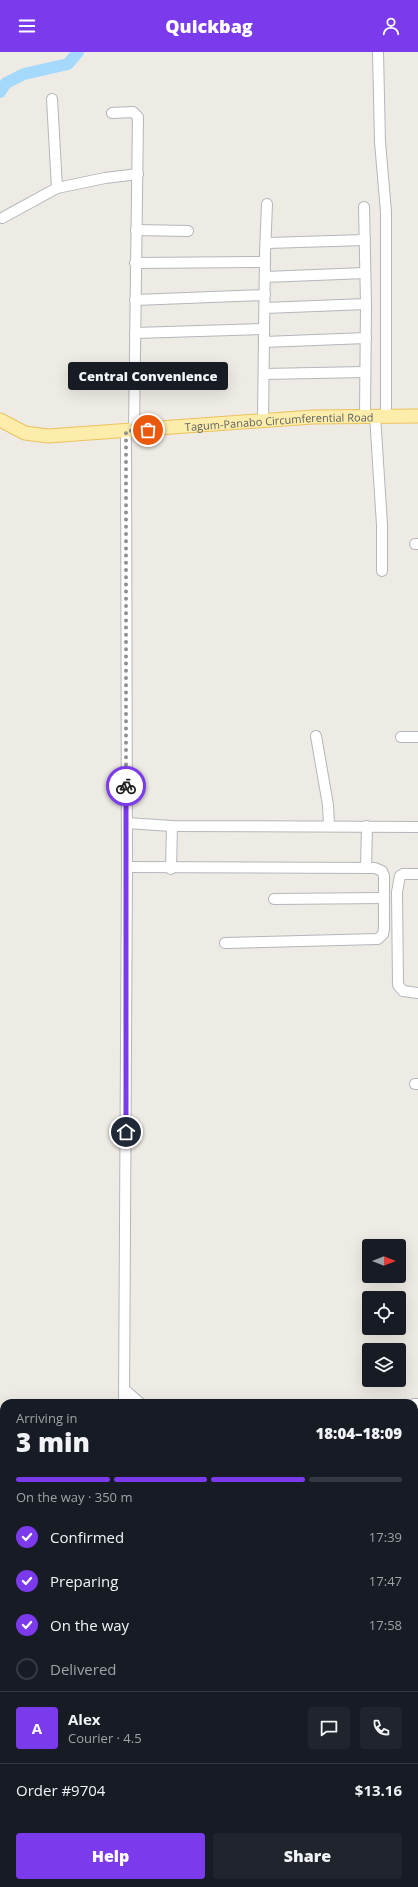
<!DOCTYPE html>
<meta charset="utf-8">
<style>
:root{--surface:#171b24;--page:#20242c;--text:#f1f3f6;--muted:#9ea1a6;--line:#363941;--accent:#7c3aed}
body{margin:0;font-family:"Open Sans",sans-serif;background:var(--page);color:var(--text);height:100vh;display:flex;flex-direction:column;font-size:15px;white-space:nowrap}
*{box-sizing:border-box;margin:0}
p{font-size:13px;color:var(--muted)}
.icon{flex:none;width:22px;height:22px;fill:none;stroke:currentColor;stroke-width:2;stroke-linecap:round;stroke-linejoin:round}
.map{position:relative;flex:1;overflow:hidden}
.drawer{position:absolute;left:0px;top:1347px;width:418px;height:488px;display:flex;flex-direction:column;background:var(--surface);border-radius:12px 12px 0 0;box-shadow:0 4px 16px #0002}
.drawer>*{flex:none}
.needle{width:26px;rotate:90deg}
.controls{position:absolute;left:362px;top:1187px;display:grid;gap:8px}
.controls a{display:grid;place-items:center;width:44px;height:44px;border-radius:4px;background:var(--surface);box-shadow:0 4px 16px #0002;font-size:20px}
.pin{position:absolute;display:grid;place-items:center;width:34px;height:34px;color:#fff;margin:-17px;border:2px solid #fff;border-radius:50%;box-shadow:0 1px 4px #0007}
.courier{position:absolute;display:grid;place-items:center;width:40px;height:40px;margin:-20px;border:3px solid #7c3aed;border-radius:50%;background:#fff;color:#222;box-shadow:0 1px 5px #0007}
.bubble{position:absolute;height:28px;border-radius:4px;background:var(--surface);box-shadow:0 4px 16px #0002;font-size:13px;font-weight:800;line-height:28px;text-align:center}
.overview em{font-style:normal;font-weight:800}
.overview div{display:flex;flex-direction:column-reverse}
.overview{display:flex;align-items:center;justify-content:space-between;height:68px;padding:0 16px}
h1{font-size:26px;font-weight:800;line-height:30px}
.bar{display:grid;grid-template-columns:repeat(4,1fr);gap:6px 4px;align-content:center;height:48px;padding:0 16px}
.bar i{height:5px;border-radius:3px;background:var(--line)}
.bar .selected{background:var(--accent)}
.bar p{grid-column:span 4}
.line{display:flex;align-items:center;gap:10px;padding:0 16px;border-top:1px solid var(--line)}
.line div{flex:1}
.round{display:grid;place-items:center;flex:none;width:42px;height:42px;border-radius:4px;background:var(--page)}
ol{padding:0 16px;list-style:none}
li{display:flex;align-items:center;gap:12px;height:44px}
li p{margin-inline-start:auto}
li .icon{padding:4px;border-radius:50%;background:var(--accent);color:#fff;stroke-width:4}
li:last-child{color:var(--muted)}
li i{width:22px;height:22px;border:2px solid var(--line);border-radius:50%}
.button{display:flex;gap:8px;margin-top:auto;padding:8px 16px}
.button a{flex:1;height:46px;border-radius:4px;background:var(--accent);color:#fff;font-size:16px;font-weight:800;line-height:46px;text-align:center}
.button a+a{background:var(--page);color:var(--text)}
header{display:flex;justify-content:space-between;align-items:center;height:52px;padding:0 16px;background:var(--accent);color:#fff;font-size:18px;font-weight:800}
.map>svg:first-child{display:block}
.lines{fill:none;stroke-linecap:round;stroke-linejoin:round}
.stream{stroke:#a5d9fc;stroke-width:2}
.river{stroke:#a5d9fc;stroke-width:12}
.minor-casing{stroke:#b4b6ba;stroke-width:12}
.major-casing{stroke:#edc15d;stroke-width:15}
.minor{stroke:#fff;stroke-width:10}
.major{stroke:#fdedaa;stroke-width:13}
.done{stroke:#8f9091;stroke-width:4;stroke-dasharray:0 7.2}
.route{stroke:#7c3aed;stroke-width:5}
.labels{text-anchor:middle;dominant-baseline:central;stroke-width:3;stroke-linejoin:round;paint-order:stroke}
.street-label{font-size:11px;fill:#5c5f64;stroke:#fff}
</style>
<header><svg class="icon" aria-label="menu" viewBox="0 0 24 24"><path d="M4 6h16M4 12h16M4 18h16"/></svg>Quickbag<svg class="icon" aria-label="person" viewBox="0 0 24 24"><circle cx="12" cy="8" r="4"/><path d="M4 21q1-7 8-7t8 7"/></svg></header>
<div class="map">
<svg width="418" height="1835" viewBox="0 0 418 1835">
<rect width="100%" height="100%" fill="#eeebe4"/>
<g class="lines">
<path class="stream" d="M39,1835l4,-4"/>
<path class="river" d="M0,40l6,-9 18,-9 44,-10 10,-12"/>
<defs>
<g id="minor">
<path d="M378,0l2,90 6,70v204"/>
<path d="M52,47l5,89"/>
<path d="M112,61l21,-1 5,5 -4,314"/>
<path d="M364,155l2,97 -1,111"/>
<path d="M2,166l55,-30 48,-10 33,-4"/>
<path d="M136,178l52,1"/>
<path d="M267,191l98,-3"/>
<path d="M135,211l130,-1"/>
<path d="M265,225l100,-4"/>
<path d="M135,248l130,-5"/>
<path d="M265,256l101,-4"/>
<path d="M135,281l129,-4"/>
<path d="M264,290l102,-4"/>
<path d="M264,322l101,-2"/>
<path d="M375,363l7,110v46"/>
<path d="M263,369l2,-168 2,-49"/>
<path d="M415,492h3"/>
<path d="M316,684l12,69 1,20"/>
<path d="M401,685h17"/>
<path d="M127,771l45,3 246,1"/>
<path d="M127,815l248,1 7,3 2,5v53l-1,5 -5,5 -153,4"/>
<path d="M366,816l1,-42"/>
<path d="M171,817l1,-43"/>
<path d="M418,822h-15l-3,2 -3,16 1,93 5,6 15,2"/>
<path d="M274,847l110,-1"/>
<path d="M415,1032h3"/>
<path d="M125,1338l15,13"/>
<path d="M124,1351l3,-536 -1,-436"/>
<path d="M414,1352h4"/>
<path d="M125,1835v-4"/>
<path d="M383,1835v-4"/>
</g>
<g id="major">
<path id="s1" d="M0,368l25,13 23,3 265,-19 105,-1"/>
</g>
</defs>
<use href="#minor" class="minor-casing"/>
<use href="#major" class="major-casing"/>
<use href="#minor" class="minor"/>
<use href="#major" class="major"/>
</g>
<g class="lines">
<path class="done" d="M126,734v-355l22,-1"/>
<path class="route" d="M126,1080v-346"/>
</g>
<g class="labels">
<g class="street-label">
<text stroke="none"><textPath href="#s1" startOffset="283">Tagum-Panabo Circumferential Road</textPath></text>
</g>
</g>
</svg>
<div class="controls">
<a><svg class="needle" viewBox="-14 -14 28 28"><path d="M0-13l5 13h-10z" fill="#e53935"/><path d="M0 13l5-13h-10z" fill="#9ea1a6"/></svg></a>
<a><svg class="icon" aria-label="locate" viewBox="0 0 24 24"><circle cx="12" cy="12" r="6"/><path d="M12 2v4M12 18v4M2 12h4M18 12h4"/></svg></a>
<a><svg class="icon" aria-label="layers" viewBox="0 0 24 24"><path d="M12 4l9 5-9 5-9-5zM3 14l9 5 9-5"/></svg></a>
</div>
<div class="pin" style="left:148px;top:378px;background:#ea580c"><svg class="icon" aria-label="bag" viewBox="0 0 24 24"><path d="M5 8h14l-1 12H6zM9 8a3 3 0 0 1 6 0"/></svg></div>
<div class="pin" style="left:126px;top:1080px;background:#1f2937"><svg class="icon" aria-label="home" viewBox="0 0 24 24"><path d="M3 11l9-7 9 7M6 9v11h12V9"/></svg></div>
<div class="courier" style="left:126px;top:734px"><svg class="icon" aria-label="bike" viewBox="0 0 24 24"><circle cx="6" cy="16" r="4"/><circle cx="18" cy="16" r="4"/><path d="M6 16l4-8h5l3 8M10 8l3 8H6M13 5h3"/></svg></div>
<div class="bubble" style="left:68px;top:310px;width:160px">Central Convenience</div>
<section class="drawer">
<div class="overview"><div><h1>3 min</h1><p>Arriving in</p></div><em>18:04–18:09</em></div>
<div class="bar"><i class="selected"></i><i class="selected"></i><i class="selected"></i><i></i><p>On the way · 350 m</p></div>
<ol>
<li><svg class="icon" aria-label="check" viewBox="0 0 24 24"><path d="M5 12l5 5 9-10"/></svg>Confirmed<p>17:39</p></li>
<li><svg class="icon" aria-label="check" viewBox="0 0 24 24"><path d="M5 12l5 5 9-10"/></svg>Preparing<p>17:47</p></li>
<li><svg class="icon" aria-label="check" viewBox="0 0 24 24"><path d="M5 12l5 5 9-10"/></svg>On the way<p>17:58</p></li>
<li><i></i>Delivered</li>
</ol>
<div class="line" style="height:72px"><b class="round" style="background:var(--accent);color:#fff">A</b><div><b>Alex</b><p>Courier · 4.5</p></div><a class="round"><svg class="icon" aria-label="chat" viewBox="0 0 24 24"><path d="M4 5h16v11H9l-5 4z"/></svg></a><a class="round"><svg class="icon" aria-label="phone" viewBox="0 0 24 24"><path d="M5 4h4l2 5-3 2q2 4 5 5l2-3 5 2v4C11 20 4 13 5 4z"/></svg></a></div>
<div class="line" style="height:52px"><div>Order #9704</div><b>$13.16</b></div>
<div class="button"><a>Help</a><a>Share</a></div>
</section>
</div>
